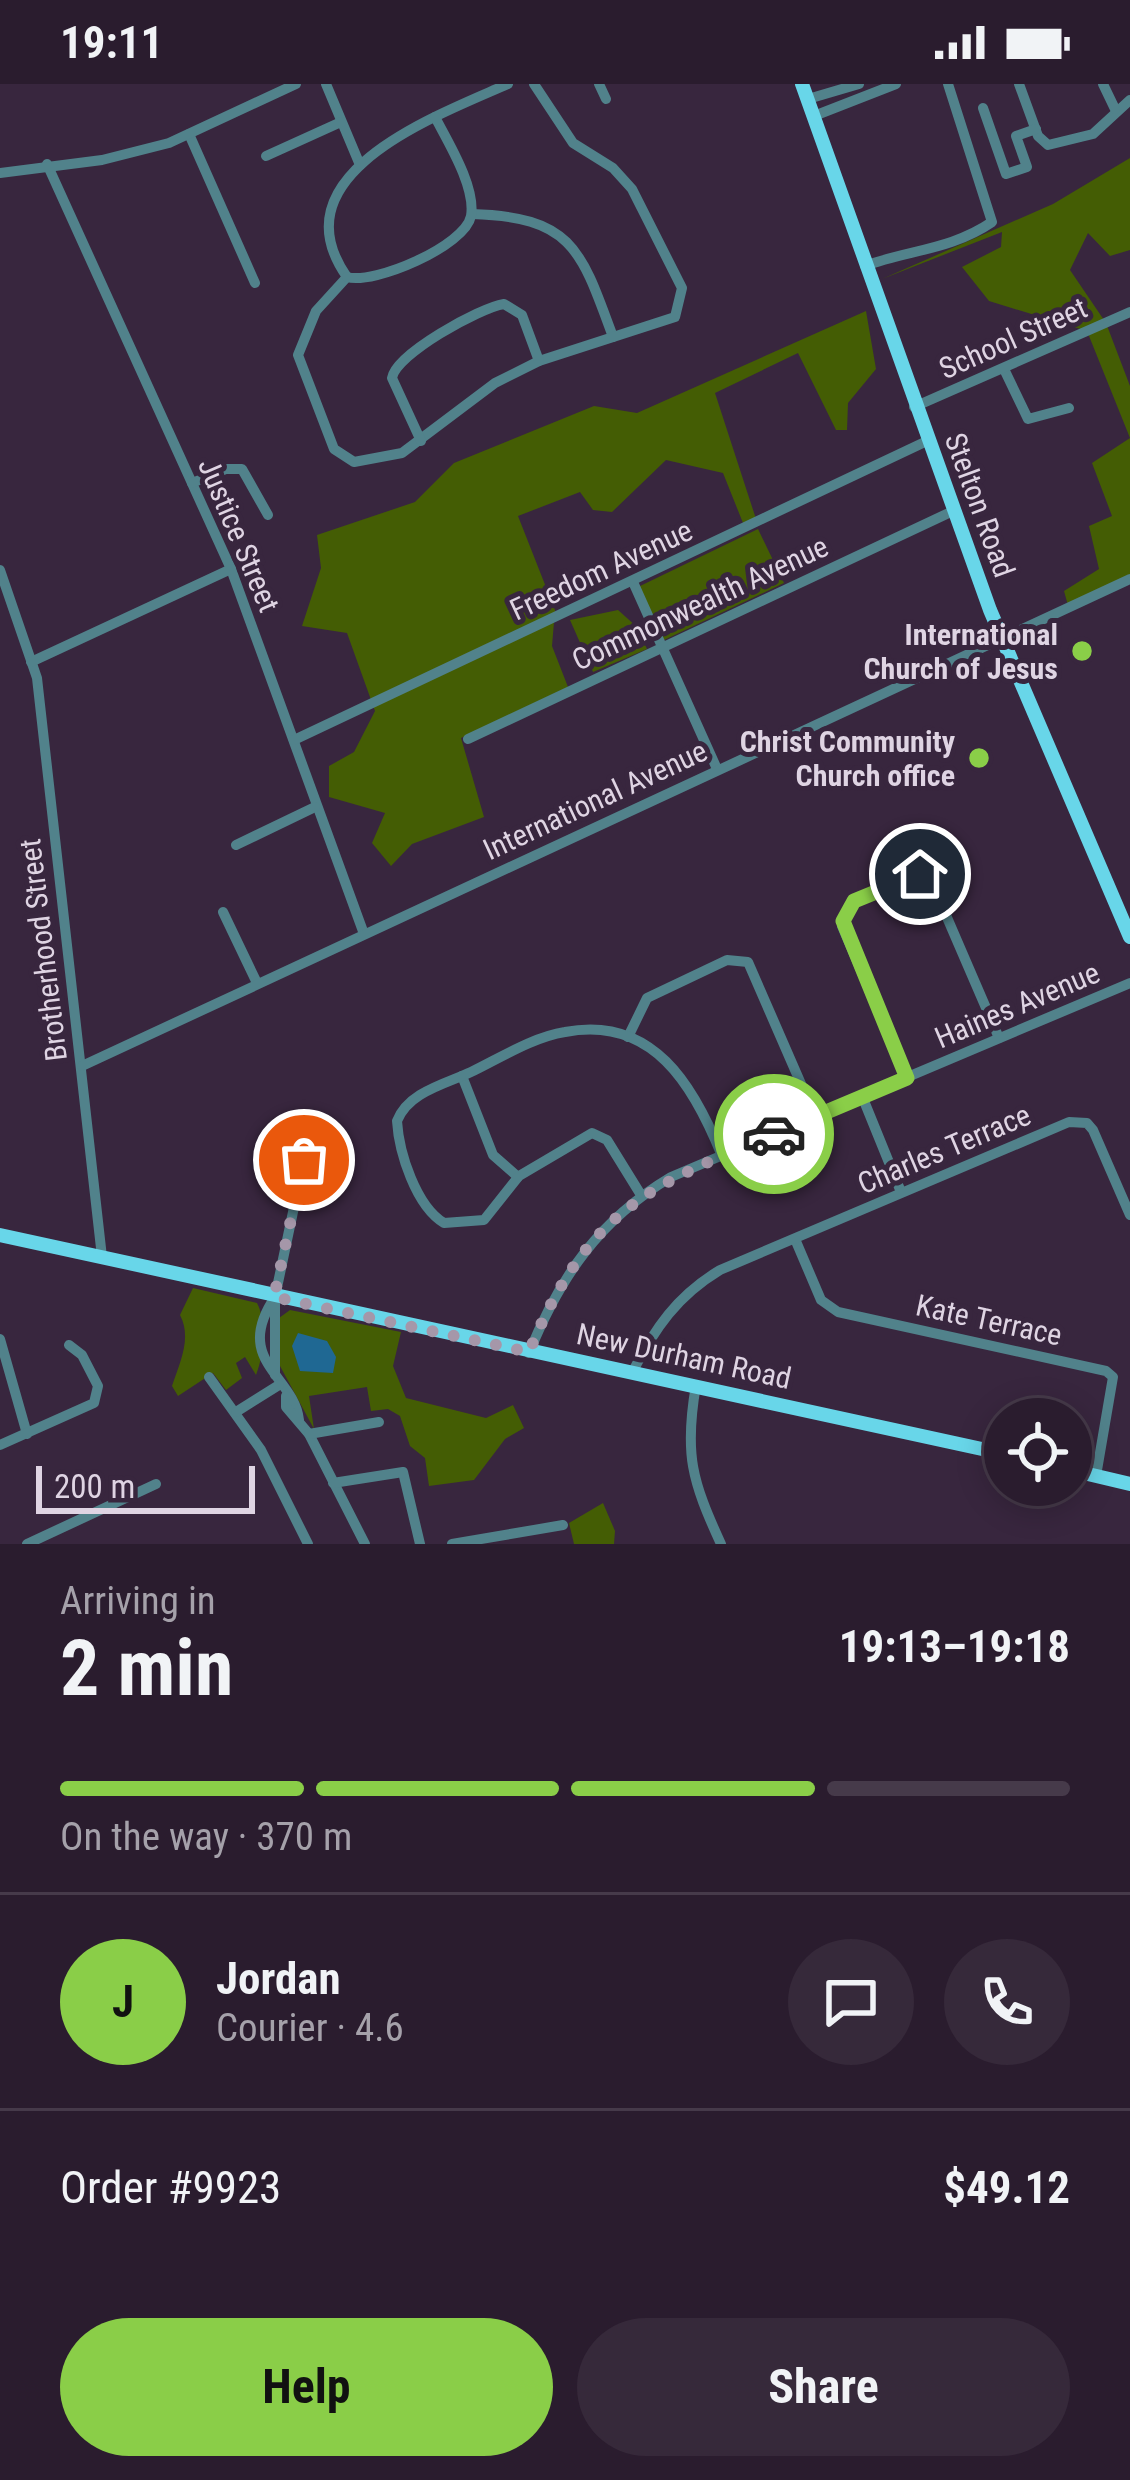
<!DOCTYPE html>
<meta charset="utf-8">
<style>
:root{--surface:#2a1c2e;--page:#36293a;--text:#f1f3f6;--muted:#a5a1aa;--line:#463a4a;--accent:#8ace48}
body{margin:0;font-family:"Roboto Condensed",sans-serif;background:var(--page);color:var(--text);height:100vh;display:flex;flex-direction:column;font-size:45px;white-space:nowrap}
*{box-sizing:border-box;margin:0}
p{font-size:39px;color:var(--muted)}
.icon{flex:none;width:66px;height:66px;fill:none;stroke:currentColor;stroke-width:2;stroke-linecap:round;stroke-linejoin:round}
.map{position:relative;height:1460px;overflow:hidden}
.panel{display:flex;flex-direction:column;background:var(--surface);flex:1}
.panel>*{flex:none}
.tools{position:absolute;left:984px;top:1314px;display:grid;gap:24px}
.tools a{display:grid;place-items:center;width:108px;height:108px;border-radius:50%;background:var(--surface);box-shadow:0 6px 30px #0003,0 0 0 3px var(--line);font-size:60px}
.scale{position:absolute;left:36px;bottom:30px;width:219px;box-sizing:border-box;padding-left:12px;border:6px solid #dfd4e3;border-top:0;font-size:33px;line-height:42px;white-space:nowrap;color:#dfd4e3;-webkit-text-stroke:9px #38263e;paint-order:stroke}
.pin{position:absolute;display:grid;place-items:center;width:102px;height:102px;color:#fff;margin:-51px;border:6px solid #fff;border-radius:50%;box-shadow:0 3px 12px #0007}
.courier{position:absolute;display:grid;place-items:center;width:120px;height:120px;margin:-60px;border:9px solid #8ace48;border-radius:50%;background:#fff;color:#222;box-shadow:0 3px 15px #0007}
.headline em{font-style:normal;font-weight:700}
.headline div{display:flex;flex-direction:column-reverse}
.headline{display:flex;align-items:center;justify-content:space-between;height:204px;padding:0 60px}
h1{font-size:78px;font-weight:700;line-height:90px}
.bar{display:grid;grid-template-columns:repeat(4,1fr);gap:18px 12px;align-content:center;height:144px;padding:0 60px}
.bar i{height:15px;border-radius:9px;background:var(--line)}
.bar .selected{background:var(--accent)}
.bar p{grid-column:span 4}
.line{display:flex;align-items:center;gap:30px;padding:0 60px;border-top:3px solid var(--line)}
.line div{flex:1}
.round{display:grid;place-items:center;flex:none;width:126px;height:126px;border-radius:63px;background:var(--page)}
.primary-button{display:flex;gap:24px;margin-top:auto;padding:24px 60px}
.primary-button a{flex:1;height:138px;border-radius:72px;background:var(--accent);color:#111;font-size:48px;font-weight:700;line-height:138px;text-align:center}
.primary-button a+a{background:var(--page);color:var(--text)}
.status{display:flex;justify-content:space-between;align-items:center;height:84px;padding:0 60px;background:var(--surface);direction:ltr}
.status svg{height:33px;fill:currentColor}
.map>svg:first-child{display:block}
.green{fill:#445d04}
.water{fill:#1f6893}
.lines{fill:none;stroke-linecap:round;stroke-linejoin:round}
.minor{stroke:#51828b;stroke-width:10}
.major{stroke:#68d6e9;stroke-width:14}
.done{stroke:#a597a9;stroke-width:12;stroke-dasharray:0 21.6}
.route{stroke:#8ace48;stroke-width:15}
.poi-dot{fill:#8ace48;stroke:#38263e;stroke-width:4.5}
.labels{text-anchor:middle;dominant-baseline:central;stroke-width:10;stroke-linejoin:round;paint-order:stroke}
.street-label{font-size:30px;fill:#dfd4e3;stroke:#38263e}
.poi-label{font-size:30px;font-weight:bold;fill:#dfd4e3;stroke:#38263e;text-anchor:end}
</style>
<div class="status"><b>19:11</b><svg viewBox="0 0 49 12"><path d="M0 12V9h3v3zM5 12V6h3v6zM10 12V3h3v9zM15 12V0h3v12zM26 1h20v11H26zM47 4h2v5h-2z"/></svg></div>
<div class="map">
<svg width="1130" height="1460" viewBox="0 0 1130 1460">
<rect width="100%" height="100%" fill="#38263e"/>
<g class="green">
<path d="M1130,74v92l-20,6 -22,-23 -18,37 36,53 24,63v190l-61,33 -5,-18 35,-22 -10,-43 23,-10 -20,-53 38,-25 -43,-107 -98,-30 -27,-34 39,-20 1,-15 -120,47 171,-75z"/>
<path d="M866,227l10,58 -28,34 -1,27h-11l-38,-77 -83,40 42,129 -12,6 -22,-55 -57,-13 -54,52 -19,-2 -13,-18 -62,24 37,94 -3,36 16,41 -107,51 23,79 -72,27 -21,22 -19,-23 13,-30 -56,-16v-31l25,-14 21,-41 -28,-78 -45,-7 19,-58 -4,-33 98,-33 39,-39 140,-57 43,7z"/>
<path d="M758,445l26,54 -120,57 -26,-53z"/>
<path d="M618,526l19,17 10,22 -54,23 -23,-52z"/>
<path d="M193,1204l64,15c10,19 7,52 -1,72l-11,-18 -9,6 6,15 -16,12 -13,-17 -35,23 -6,-10c8,-24 20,-48 8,-71z"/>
<path d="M290,1226l111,22 -8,34 13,32 80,20 27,-13 11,23 -19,11 -31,41 -45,6 -4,-28 -15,-12 -10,-30 -12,-7 -17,2 -4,-24 -58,9 5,33 -34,-63 -1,-48z"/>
<path d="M603,1419l12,28 -1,13h-40l-5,-21z"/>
</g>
<path class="water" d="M298,1249l29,8 9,16 -3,16 -33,-2 -8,-25z"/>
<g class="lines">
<g class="minor">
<path d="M326,0l34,81"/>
<path d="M599,0l7,15"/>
<path d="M1019,0l19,52 10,9 45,-11 37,-34"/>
<path d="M1103,0l12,25"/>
<path d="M808,15l51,-15"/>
<path d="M983,24l23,66 21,-7 -11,-31 20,-7"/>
<path d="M814,32l82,-32"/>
<path d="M189,50l66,149"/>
<path d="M266,72l75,-34"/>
<path d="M47,80l184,405 133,365"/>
<path d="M0,89l102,-13 67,-17 127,-59"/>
<path d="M472,130c100,3 109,35 141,123"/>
<path d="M865,182c43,-16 86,-16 127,-44l-44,-138"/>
<path d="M347,193l-31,34 -18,44 36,94 20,13 48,-9 93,-70 44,-22 136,-44 7,-29 -50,-99 -19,-21 -40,-25 -39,-59"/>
<path d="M347,193c-72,-103 89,-161 161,-193"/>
<path d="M347,193c27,8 118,-31 124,-61 5,-29 -23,-74 -36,-99"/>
<path d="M1004,285l24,50 41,-11"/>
<path d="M914,323l216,-95"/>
<path d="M421,357l-29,-63c4,-24 87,-70 112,-74l18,11 17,46"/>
<path d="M192,399l34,-14h16l26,46"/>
<path d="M0,486l37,108 65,579"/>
<path d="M633,498l84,187"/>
<path d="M31,578l200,-93"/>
<path d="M468,655l485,-228"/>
<path d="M294,656l633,-299"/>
<path d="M236,761l79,-38"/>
<path d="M223,828l34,71"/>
<path d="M628,953l19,-39 80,-38 21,2 67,154"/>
<path d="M82,982l1048,-487"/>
<path d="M462,992l31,79 25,22"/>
<path d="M907,994l-65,-152 12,-25 59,-26 20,10 66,153"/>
<path d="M862,1012l39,96"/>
<path d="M641,1111l-34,-55 -15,-7 -73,43 -35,44 -40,3c-28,-17 -45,-70 -47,-102 11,-29 48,-37 74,-49 29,-14 62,-35 94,-40 88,-17 129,54 157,124"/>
<path d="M795,1155l26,61 17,12 268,59 7,6 -17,99"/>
<path d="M275,1213c-43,64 19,78 24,123"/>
<path d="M0,1255l27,95"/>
<path d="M529,1269c31,-76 70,-133 142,-176l459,-194"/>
<path d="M633,1287c22,-43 44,-75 87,-101l349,-148 18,1 6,7 37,85"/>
<path d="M275,1291v-78l29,-137"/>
<path d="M209,1293l52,73 47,94"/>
<path d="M696,1301c-12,69 -4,96 25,159"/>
<path d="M286,1312v11l23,27 56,110"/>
<path d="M236,1328l43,-27"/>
<path d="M309,1350l70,-12"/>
<path d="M0,1361l94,-42 4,-17 -16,-31 -13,-10"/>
<path d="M333,1399l70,-11 17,72"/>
<path d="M27,1460l129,-60"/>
<path d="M452,1460l111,-19"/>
</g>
<g class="major">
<path d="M802,0l188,526 140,327"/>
<path d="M0,1151l1005,219"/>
<path d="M1071,1386l59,14"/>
</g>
</g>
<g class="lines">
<path class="done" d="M304,1076l-30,137 255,55c57,-138 114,-164 245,-218"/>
<path class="route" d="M774,1050l133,-56 -64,-157 11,-20 66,-27"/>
</g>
<g class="poi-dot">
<circle cx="1082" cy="567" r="12"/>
<circle cx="979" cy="674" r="12"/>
</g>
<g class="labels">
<g class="street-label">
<text transform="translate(1013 254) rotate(-24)">School Street</text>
<text transform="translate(980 421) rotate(70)">Stelton Road</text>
<text transform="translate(239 451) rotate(67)">Justice Street</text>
<text transform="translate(601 486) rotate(-25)">Freedom Avenue</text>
<text transform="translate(700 519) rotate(-25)">Commonwealth Avenue</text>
<text transform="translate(595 716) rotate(-25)">International Avenue</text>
<text transform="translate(43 866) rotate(-97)">Brotherhood Street</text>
<text transform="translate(1017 921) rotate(-23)">Haines Avenue</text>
<text transform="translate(944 1065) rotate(-23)">Charles Terrace</text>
<text transform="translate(989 1236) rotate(12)">Kate Terrace</text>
<text transform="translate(684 1272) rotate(12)">New Durham Road</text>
</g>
<g class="poi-label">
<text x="1058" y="550">International<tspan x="1058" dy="34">Church of Jesus</tspan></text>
<text x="955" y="657">Christ Community<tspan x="955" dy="34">Church office</tspan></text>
</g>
</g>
</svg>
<div class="tools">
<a><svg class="icon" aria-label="locate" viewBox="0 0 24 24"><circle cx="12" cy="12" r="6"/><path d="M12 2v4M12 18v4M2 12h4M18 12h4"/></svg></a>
</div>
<div class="scale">200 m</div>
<div class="pin" style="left:304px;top:1076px;background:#ea580c"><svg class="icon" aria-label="bag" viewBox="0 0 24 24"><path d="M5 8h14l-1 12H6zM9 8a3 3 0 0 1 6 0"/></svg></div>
<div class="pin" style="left:920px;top:790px;background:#1f2937"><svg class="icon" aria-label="home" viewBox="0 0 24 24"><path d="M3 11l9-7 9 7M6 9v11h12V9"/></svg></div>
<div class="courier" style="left:774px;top:1050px"><svg class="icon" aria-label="car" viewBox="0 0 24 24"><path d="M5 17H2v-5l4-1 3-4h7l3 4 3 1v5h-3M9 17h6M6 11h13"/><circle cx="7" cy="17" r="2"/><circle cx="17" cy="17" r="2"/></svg></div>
</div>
<section class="panel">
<div class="headline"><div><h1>2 min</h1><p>Arriving in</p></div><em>19:13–19:18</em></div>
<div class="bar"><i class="selected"></i><i class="selected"></i><i class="selected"></i><i></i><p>On the way · 370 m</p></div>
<div class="line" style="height:216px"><b class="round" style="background:var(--accent);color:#111">J</b><div><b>Jordan</b><p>Courier · 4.6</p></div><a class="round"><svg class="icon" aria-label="chat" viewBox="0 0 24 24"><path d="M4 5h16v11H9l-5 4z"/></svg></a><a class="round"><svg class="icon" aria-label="phone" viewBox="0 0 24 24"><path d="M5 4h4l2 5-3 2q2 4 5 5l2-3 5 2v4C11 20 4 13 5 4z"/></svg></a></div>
<div class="line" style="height:156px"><div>Order #9923</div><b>$49.12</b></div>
<div class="primary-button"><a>Help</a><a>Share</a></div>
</section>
